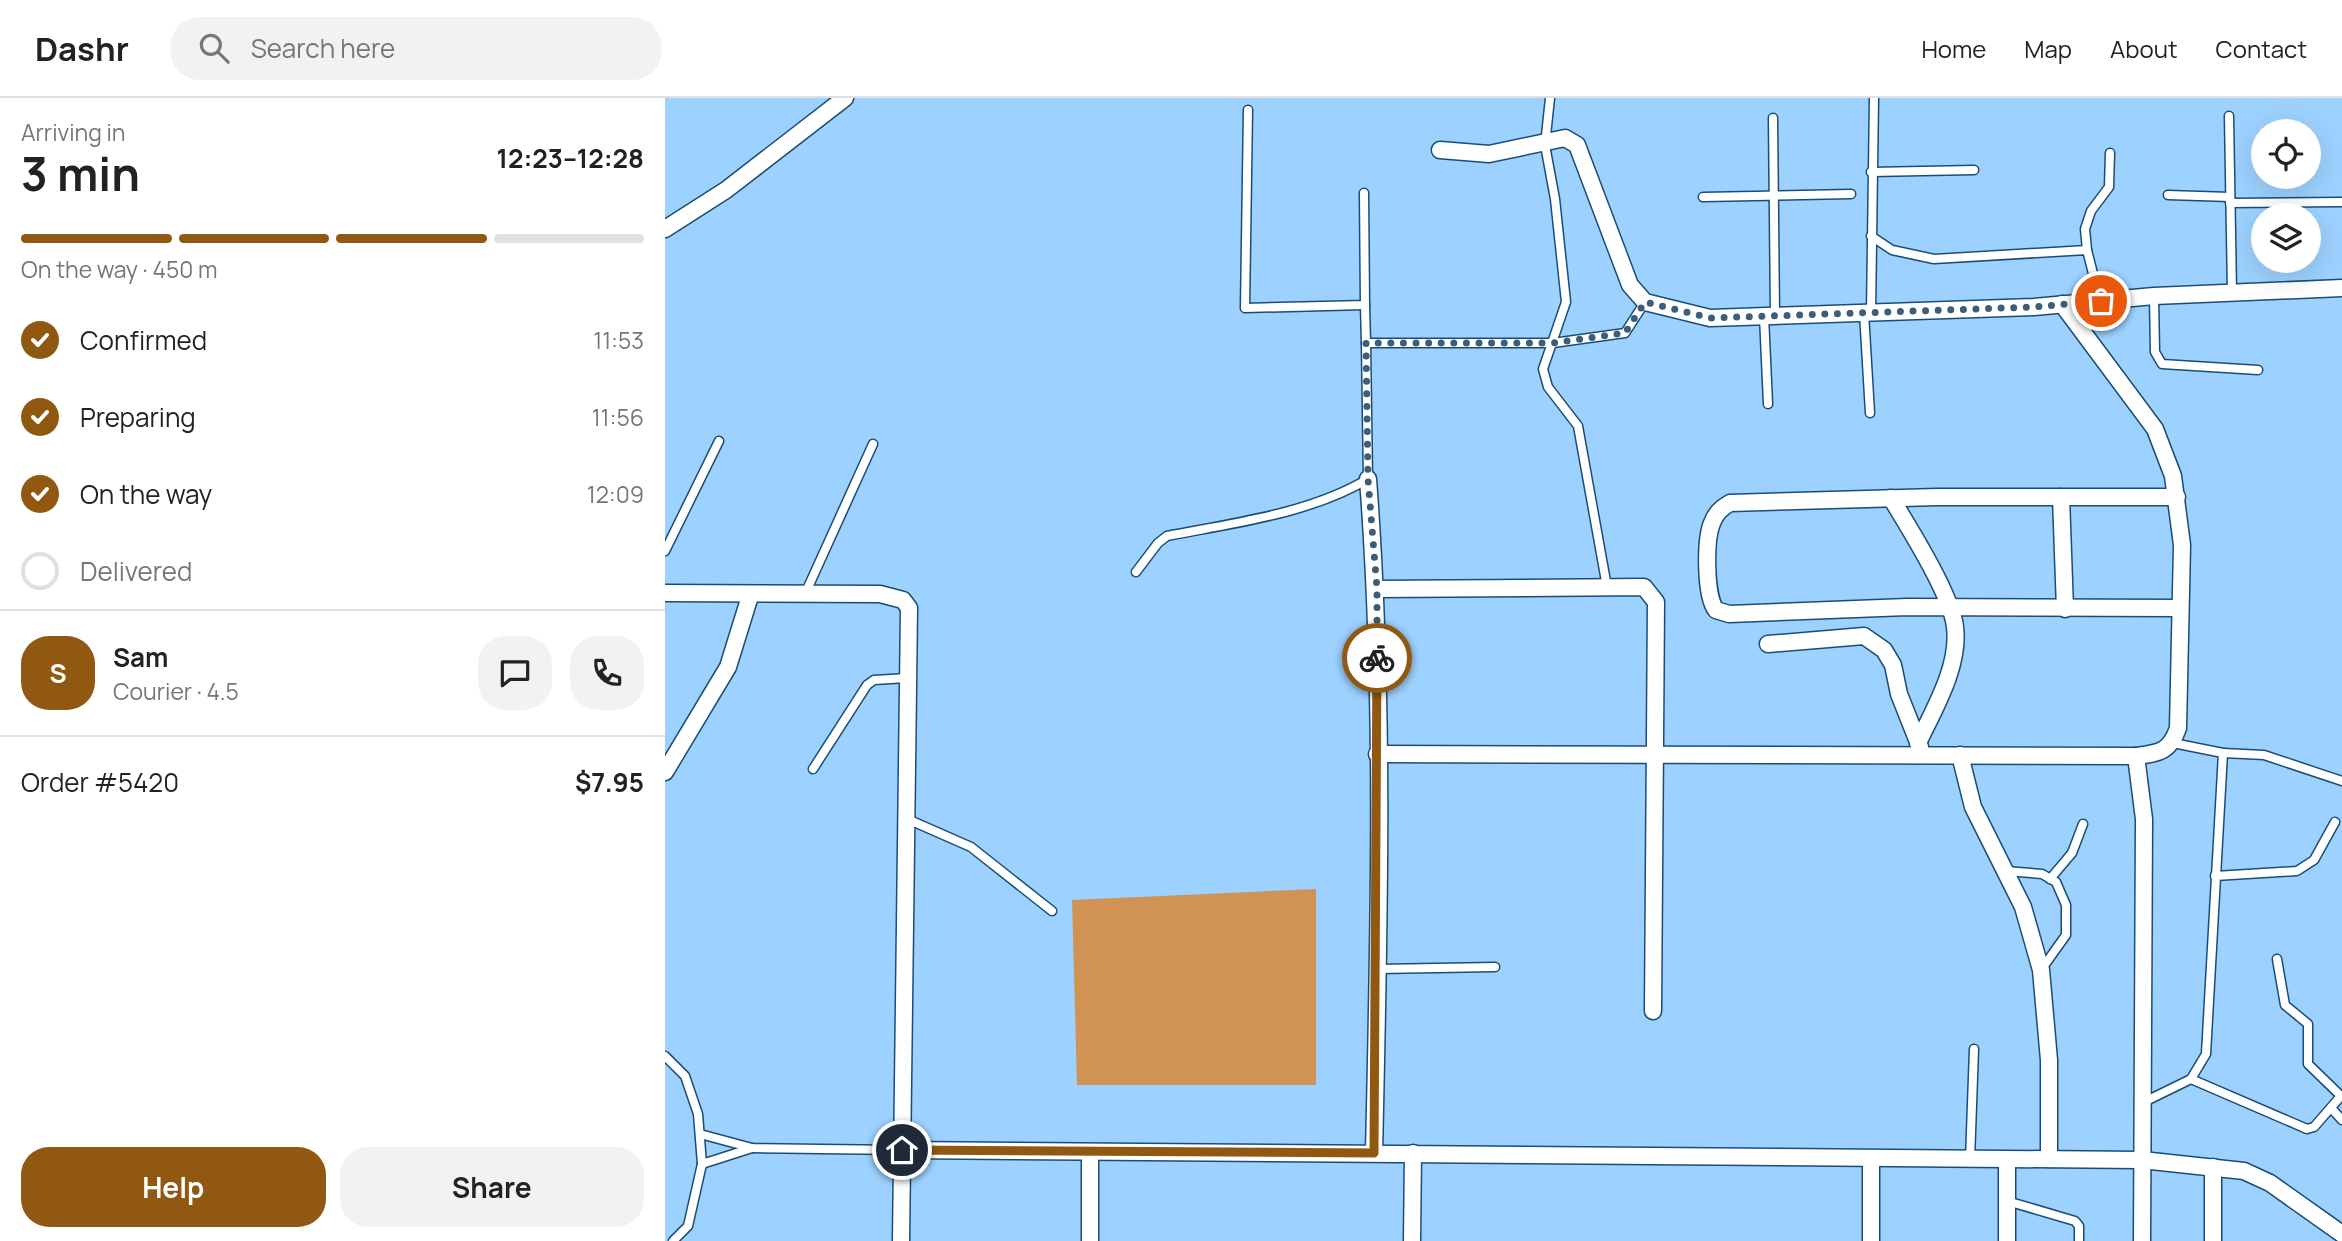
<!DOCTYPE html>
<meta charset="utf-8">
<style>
:root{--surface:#fff;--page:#f2f2f2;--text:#222;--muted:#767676;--line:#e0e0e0;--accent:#915811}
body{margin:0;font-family:Manrope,sans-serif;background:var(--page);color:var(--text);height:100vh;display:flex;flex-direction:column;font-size:26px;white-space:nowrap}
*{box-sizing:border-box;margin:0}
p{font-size:23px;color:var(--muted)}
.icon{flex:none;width:38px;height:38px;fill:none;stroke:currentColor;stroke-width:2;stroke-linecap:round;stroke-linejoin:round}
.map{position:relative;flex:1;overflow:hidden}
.drawer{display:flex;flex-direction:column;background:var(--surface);width:665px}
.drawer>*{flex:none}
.fabs{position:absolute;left:1586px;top:21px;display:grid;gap:14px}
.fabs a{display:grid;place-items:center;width:70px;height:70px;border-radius:50%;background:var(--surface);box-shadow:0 7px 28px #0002;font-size:35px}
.pin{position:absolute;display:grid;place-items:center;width:60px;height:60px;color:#fff;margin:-30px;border:4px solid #fff;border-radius:50%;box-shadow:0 2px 7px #0007}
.courier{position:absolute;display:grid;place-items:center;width:70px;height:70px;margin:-35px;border:5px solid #915811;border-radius:50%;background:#fff;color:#222;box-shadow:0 2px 9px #0007}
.headline em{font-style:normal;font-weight:700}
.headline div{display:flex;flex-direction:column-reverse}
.headline{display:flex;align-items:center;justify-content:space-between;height:119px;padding:0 21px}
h1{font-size:46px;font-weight:700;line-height:52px}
.bar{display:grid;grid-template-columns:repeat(4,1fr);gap:10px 7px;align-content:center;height:84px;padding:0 21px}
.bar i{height:9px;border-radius:5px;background:var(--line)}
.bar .on{background:var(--accent)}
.bar p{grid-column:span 4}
.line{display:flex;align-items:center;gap:18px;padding:0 21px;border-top:2px solid var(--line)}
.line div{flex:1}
.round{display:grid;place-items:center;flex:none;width:74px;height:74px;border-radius:28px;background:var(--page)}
ol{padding:0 21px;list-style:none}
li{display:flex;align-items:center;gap:21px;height:77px}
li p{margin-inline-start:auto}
li .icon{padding:7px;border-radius:50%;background:var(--accent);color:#fff;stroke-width:4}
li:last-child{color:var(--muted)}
li i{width:38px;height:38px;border:4px solid var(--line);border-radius:50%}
.button{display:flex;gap:14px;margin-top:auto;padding:14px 21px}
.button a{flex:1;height:80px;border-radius:28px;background:var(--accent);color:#fff;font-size:28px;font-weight:700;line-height:80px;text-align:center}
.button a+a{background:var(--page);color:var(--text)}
header{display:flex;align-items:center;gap:42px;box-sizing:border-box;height:98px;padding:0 35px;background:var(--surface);border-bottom:2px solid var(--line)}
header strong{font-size:33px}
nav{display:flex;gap:38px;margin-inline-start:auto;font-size:24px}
.search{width:490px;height:63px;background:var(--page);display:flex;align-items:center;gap:18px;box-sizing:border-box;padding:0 24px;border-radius:28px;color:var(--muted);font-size:26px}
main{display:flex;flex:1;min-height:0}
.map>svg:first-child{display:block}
.green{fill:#d09353}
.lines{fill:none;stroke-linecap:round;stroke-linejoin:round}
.lane-casing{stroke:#1b4d74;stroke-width:11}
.street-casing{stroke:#1b4d74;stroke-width:19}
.lane{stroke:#fff;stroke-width:8}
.street{stroke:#fff;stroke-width:16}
.done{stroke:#3d5d78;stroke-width:7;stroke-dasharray:0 12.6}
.route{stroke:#915811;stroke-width:9}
</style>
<header>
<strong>Dashr</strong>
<div class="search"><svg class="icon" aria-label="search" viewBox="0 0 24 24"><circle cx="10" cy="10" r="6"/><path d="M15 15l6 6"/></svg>Search here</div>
<nav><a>Home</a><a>Map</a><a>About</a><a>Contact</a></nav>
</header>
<main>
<section class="drawer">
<div class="headline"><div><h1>3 min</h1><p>Arriving in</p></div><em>12:23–12:28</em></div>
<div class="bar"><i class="on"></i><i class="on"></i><i class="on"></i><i></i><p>On the way · 450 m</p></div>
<ol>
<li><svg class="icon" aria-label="check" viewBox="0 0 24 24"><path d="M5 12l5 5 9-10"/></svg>Confirmed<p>11:53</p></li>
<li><svg class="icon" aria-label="check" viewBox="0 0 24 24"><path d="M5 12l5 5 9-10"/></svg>Preparing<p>11:56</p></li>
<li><svg class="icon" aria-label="check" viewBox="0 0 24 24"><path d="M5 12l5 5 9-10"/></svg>On the way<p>12:09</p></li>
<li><i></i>Delivered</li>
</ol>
<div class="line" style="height:126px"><b class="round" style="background:var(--accent);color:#fff">S</b><div><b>Sam</b><p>Courier · 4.5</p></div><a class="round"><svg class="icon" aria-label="chat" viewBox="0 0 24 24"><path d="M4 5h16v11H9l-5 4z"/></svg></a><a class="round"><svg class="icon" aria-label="phone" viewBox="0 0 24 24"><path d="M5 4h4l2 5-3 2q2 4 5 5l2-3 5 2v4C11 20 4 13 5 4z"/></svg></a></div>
<div class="line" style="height:91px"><div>Order #5420</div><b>$7.95</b></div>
<div class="button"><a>Help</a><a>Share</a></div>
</section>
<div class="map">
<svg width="1677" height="1143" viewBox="0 0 1677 1143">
<rect width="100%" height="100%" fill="#9dd1ff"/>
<path class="green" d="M651,791v196h-239l-5,-185z"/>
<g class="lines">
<defs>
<g id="lane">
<path d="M885,0l-5,47 10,54 11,103 -23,67 5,18 30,39 29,161"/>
<path d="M583,12l-3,198 120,-3 -1,-112"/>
<path d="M1564,18l3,176"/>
<path d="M1108,20l2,198"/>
<path d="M1206,74l103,-2"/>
<path d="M1503,97l62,2"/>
<path d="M1038,99l148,-3"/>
<path d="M1565,105l112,-1"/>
<path d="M1206,138l21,14 42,9 153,-9 13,51"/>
<path d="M1422,152l-2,-21 6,-18 18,-24 1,-34"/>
<path d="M1489,198l1,56 7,12 96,6"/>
<path d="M700,207l1,38h187l72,-10 20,-31"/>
<path d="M1199,215l6,100"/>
<path d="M1206,215l3,-215"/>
<path d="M1099,218l4,88"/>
<path d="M0,453l54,-110"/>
<path d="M471,474l22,-29 9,-7c66,-13 142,-22 201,-57l-2,-136"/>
<path d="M140,496l68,-150"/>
<path d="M1558,655l41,2 78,26"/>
<path d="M148,671l54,-84 7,-5 33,-2"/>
<path d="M240,720l66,29 81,64"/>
<path d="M1341,773l36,3 14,8 10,23v30l-25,35"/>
<path d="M1550,778l82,-5 17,-11 21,-38"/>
<path d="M1385,781l22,-26 11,-29"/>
<path d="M713,871l117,-2"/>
<path d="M0,958l20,20 13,38 4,50 -14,62 -15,15"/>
<path d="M1526,981l116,50 7,-2 27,-31 -33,-32v-40l-23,-19 -8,-46"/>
<path d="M1477,1005l49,-24 15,-25 17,-301 -50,-10"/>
<path d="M1666,1010l11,12"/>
<path d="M35,1036l52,14 150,2"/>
<path d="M1305,1062l4,-111"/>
<path d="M37,1066l50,-16"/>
<path d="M1342,1103l68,20 4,5v15"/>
</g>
<g id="street">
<path d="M775,52l49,4 76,-16 12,7 53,140 15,17 65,16 324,-11 120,-11 188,-8"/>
<path d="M0,131l61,-39 119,-92"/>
<path d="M703,381c17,223 11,450 6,674"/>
<path d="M1396,399l4,112"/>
<path d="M1512,399h-240l-207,6c-9,5 -14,10 -18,20 -7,17 -7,73 4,87l13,4 178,-7 273,1"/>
<path d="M1226,400c17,28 61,98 64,129 5,39 -21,82 -37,116"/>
<path d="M711,491l268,-2 12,15 -3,409"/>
<path d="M0,495l215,1 23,6 6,8 -8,633"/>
<path d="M1103,546l96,-8 20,14 9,15 6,29 21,53"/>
<path d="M712,656l759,2c23,-3 34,-4 42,-28l4,-183 -9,-69 -18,-47 -93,-125"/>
<path d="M1295,657l13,52 50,100 18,63 8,90v99"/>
<path d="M1471,658l8,63 -2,422"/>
<path d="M0,674l63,-105 22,-71"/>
<path d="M237,1052l1240,10 102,11 26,12 72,51"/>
<path d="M425,1055v88"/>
<path d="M747,1143l1,-88"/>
<path d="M1206,1143v-82"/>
<path d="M1342,1143v-81"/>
<path d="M1548,1143v-74"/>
</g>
</defs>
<use href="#lane" class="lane-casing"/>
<use href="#street" class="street-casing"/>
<use href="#lane" class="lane"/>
<use href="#street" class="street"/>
</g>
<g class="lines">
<path class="done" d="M712,560v-69l-9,-110 -2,-136h187l72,-10 20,-31 65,16 324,-11 67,-6"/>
<path class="route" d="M237,1052l472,3 3,-495"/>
</g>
</svg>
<div class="fabs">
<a><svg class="icon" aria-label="locate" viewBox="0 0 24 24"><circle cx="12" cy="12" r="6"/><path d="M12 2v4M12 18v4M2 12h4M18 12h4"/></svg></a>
<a><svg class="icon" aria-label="layers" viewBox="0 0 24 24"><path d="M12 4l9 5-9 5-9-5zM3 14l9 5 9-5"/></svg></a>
</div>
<div class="pin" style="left:1436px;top:203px;background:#ea580c"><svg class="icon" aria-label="bag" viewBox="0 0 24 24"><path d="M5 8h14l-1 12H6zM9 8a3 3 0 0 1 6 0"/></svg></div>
<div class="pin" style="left:237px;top:1052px;background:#1f2937"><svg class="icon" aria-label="home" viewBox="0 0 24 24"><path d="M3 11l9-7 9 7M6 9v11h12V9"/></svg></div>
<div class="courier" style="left:712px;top:560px"><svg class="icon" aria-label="bike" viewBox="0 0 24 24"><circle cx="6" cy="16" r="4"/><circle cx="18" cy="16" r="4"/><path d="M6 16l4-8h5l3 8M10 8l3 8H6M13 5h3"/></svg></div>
</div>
</main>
